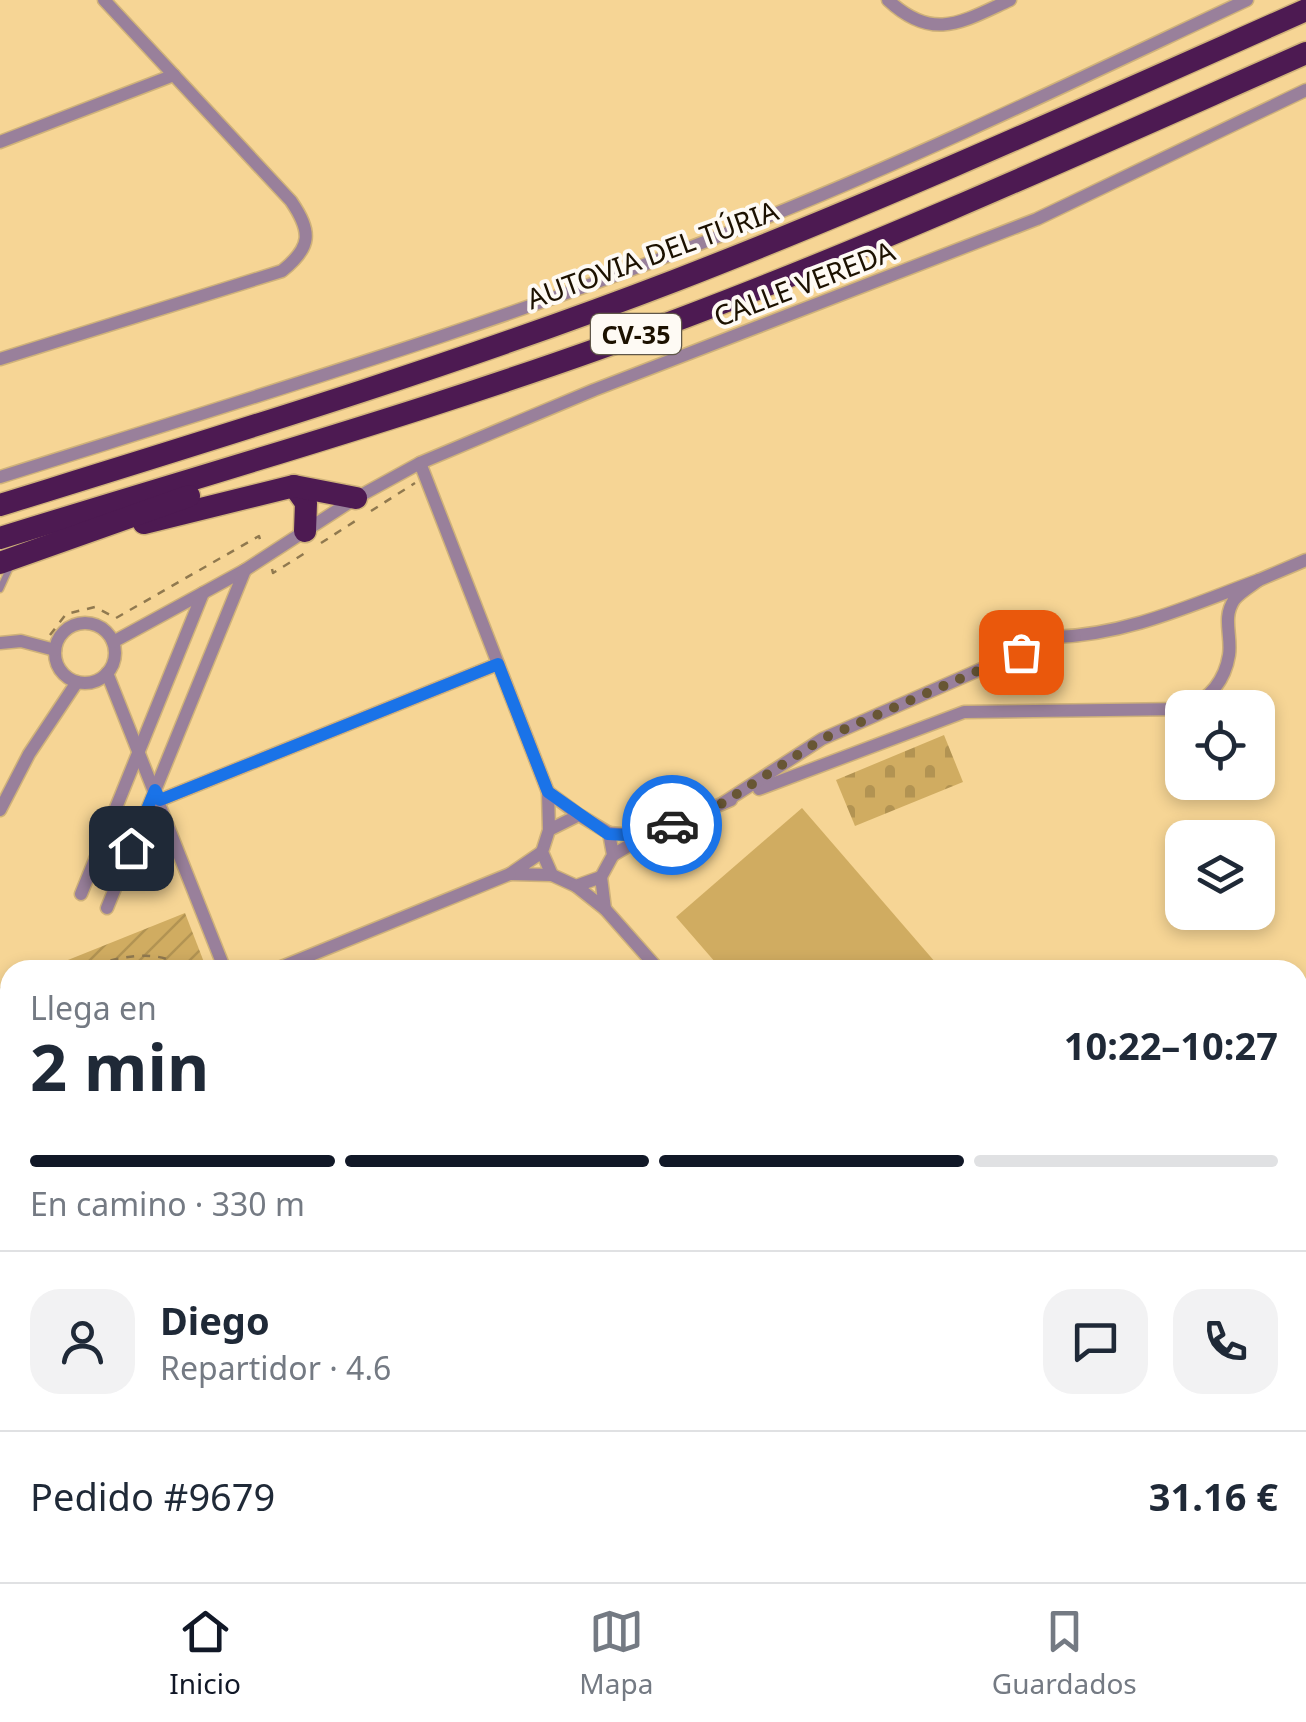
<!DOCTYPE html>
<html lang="es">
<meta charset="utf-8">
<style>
:root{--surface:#fff;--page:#f2f2f3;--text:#1f2937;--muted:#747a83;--line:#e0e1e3;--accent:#111827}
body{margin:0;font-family:"Noto Sans",sans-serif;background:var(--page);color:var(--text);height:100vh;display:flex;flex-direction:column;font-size:38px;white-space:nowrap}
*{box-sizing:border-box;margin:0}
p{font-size:32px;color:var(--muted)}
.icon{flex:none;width:55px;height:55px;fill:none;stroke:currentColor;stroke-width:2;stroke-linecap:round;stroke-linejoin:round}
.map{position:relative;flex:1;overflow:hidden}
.sheet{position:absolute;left:0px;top:960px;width:1308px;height:622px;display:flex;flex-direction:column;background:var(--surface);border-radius:30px 30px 0 0;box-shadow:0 5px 15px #0003}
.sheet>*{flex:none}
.buttons{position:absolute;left:1165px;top:690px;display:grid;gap:20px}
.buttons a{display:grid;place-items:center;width:110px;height:110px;border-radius:20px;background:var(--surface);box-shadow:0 5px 15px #0003;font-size:50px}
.pin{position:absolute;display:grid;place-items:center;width:85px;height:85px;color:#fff;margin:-42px;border-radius:20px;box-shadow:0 5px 15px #0006}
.courier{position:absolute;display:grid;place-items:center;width:100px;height:100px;margin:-50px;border:8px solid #1a73e8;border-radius:50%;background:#fff;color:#222;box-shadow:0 2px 12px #0007}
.overview em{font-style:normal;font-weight:700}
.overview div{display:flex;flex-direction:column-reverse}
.overview{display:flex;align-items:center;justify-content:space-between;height:170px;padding:0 30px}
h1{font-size:65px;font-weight:700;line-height:75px}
.bar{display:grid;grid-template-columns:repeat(4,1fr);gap:15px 10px;align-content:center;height:120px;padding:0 30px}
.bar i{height:12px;border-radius:8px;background:var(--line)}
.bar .on{background:var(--accent)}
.bar p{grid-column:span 4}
.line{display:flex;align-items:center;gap:25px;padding:0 30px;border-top:2px solid var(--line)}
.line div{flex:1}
.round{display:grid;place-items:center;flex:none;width:105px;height:105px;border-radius:30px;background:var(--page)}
.tab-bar{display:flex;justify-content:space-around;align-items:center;height:140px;border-top:2px solid var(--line);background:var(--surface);font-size:28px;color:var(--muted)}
.tab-bar a{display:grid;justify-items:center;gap:5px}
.tab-bar .on{color:var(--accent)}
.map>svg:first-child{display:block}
.grass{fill:#d0ac61}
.cemetery{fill:url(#cemetery-stones)}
.garden{fill:url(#garden-furrows)}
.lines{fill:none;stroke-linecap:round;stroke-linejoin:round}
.lane-casing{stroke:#cfb27a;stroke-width:9}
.street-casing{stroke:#cfb27a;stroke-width:15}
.highway-casing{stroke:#cfb27a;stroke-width:25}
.path{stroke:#90794f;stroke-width:2.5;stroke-dasharray:8 8;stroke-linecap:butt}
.lane{stroke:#99809b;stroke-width:6}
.street{stroke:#99809b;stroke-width:12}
.highway{stroke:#4d1a52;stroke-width:22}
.done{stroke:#685634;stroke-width:10;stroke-dasharray:0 18}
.route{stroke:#1a73e8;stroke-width:12}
.labels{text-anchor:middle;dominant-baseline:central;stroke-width:8;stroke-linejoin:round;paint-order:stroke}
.shield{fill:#fefaf4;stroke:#605749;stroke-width:2.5}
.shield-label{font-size:25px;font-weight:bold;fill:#1c1100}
.street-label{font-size:28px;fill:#1c1100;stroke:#fefaf4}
</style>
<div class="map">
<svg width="1306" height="1582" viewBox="0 0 1306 1582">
<defs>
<pattern id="cemetery-stones" width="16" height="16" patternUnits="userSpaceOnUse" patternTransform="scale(2.5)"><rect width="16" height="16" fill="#d0ac61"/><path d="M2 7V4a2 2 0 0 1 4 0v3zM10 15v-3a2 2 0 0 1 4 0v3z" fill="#b29352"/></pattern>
<pattern id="garden-furrows" width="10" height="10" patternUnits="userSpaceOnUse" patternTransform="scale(2.5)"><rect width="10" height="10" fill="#d0ac61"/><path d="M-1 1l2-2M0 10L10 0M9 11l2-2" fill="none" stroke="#b29352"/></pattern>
</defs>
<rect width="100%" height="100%" fill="#f6d595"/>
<path class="grass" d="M802,808l140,162h-220l-46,-53z"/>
<path class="cemetery" d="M944,735l19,47 -108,44 -19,-46z"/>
<g class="garden">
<path d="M185,913l22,57h-164z"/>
<path d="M10,983v69l-10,4v-69z"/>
</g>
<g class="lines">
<defs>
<g id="lane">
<path d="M0,589l10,-22"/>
<path d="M0,1134l10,-24"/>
<path d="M295,1572l12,10"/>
</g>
<g id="street">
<path d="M888,0c45,42 74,22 122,0"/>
<path d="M0,142l174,-67"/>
<path d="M0,359l282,-88c30,-24 30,-39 9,-70l-187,-201"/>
<path d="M420,463l128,329"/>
<path d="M0,477c257,-81 515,-158 765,-259 164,-66 322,-143 482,-218"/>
<path d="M1259,580l47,-20"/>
<circle cx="85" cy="653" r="30"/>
<path d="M113,642l132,-72 111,-72 64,-35 174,-73 443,-171 269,-129"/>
<path d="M0,643l21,-2 34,9"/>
<path d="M107,673l118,297"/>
<path d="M759,789l205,-77 218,-3"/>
<path d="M160,800l338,-136"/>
<path d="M723,803l99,-64 232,-102c73,-2 137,-32 205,-57 -8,6 -20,13 -25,20 -12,18 -2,36 -5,55 -4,25 -19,44 -42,53"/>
<path d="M0,810l29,-56 48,-72"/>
<path d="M549,830l30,-15 30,18 4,22 -12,22 -25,9 -24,-11 -10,-23 7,-22 -1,-38 31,23"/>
<path d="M609,833l36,3 -32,19"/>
<path d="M645,836l86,-36"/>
<path d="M542,852l-32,22 42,1"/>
<path d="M576,886l29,23 -4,-32"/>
<path d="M81,894l122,-301"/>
<path d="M107,908l138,-338"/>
<path d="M605,909l54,61"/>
<path d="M274,970l236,-96"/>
<path d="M0,1080l10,-5"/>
<path d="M1298,1094l8,-21"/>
<path d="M0,1343l10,6"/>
<path d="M0,1453l10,-12"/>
<path d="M172,1572l13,10"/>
<path d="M703,1572l30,10"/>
<path d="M891,1572l12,10"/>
<path d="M1294,1572v10"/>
<path d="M826,1582l12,-10"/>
<path d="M924,1582l6,-10"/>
</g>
<g id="highway">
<path d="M294,486l12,17 -1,28"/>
<path d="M0,505c226,-70 453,-139 674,-224 214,-83 423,-178 632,-271"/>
<path d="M144,523l150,-37 62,12"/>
<path d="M0,538c229,-71 461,-136 685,-221 211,-80 415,-173 621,-264"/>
<path d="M0,563l189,-67"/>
</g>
</defs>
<use href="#lane" class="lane-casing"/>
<use href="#street" class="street-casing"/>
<use href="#highway" class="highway-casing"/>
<g class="path">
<path d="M371,511l44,-28"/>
<path d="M321,543l39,-25"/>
<path d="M272,569l1,4 37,-23"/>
<path d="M50,635l16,-21 29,-7 21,11 143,-82 2,7"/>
<path d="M80,970c34,-12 77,-25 107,0"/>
<path d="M0,1034l10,-4"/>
<path d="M1298,1224h8"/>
<path d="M757,1572l29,10"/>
<path d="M790,1582l21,-4"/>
<path d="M1230,1582l49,-9"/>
</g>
<use href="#lane" class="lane"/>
<use href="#street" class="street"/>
<use href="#highway" class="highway"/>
</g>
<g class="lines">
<path class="done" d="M672,825l51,-22 99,-64 199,-87"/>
<path class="route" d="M131,848l24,-58 5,10 338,-136 50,128 60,42 37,2 27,-11"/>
</g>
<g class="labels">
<rect class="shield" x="591" y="314" width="90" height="40" rx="8"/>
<g class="shield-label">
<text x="636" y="334">CV-35</text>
</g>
<g class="street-label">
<text transform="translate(652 254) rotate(-20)">AUTOVIA DEL TÚRIA</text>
<text transform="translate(804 283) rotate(-21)">CALLE VEREDA</text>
</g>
</g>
</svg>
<div class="buttons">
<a><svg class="icon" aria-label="locate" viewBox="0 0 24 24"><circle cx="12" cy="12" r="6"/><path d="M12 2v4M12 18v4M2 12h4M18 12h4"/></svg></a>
<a><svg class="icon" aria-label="layers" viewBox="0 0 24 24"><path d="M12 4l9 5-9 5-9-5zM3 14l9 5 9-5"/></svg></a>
</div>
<div class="pin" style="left:1021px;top:652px;background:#ea580c"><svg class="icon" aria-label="bag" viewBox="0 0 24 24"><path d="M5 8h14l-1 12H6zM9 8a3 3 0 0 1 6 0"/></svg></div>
<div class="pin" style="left:131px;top:848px;background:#1f2937"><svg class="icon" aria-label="home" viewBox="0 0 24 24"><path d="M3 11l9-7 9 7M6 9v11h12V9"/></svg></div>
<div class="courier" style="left:672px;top:825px"><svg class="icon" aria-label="car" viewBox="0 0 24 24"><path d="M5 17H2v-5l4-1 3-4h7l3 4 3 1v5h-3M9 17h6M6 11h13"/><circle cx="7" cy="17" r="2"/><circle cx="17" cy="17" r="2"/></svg></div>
<section class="sheet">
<div class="overview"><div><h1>2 min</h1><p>Llega en</p></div><em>10:22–10:27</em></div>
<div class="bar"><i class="on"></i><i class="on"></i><i class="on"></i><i></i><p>En camino · 330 m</p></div>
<div class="line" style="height:180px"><a class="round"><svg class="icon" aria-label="person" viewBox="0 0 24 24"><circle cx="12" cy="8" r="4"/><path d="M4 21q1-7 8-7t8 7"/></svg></a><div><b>Diego</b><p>Repartidor · 4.6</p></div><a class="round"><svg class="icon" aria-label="chat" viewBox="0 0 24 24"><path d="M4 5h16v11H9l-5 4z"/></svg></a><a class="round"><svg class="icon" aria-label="phone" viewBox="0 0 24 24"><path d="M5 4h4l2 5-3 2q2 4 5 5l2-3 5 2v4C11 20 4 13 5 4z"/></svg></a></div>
<div class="line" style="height:130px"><div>Pedido #9679</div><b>31.16 €</b></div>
</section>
</div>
<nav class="tab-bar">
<a class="on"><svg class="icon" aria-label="home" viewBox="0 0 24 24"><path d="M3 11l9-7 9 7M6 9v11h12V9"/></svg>Inicio</a>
<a><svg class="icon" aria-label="map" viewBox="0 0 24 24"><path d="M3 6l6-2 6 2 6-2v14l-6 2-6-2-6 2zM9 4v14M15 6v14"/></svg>Mapa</a>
<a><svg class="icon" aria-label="saved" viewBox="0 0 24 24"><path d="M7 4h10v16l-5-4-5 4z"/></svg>Guardados</a>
</nav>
